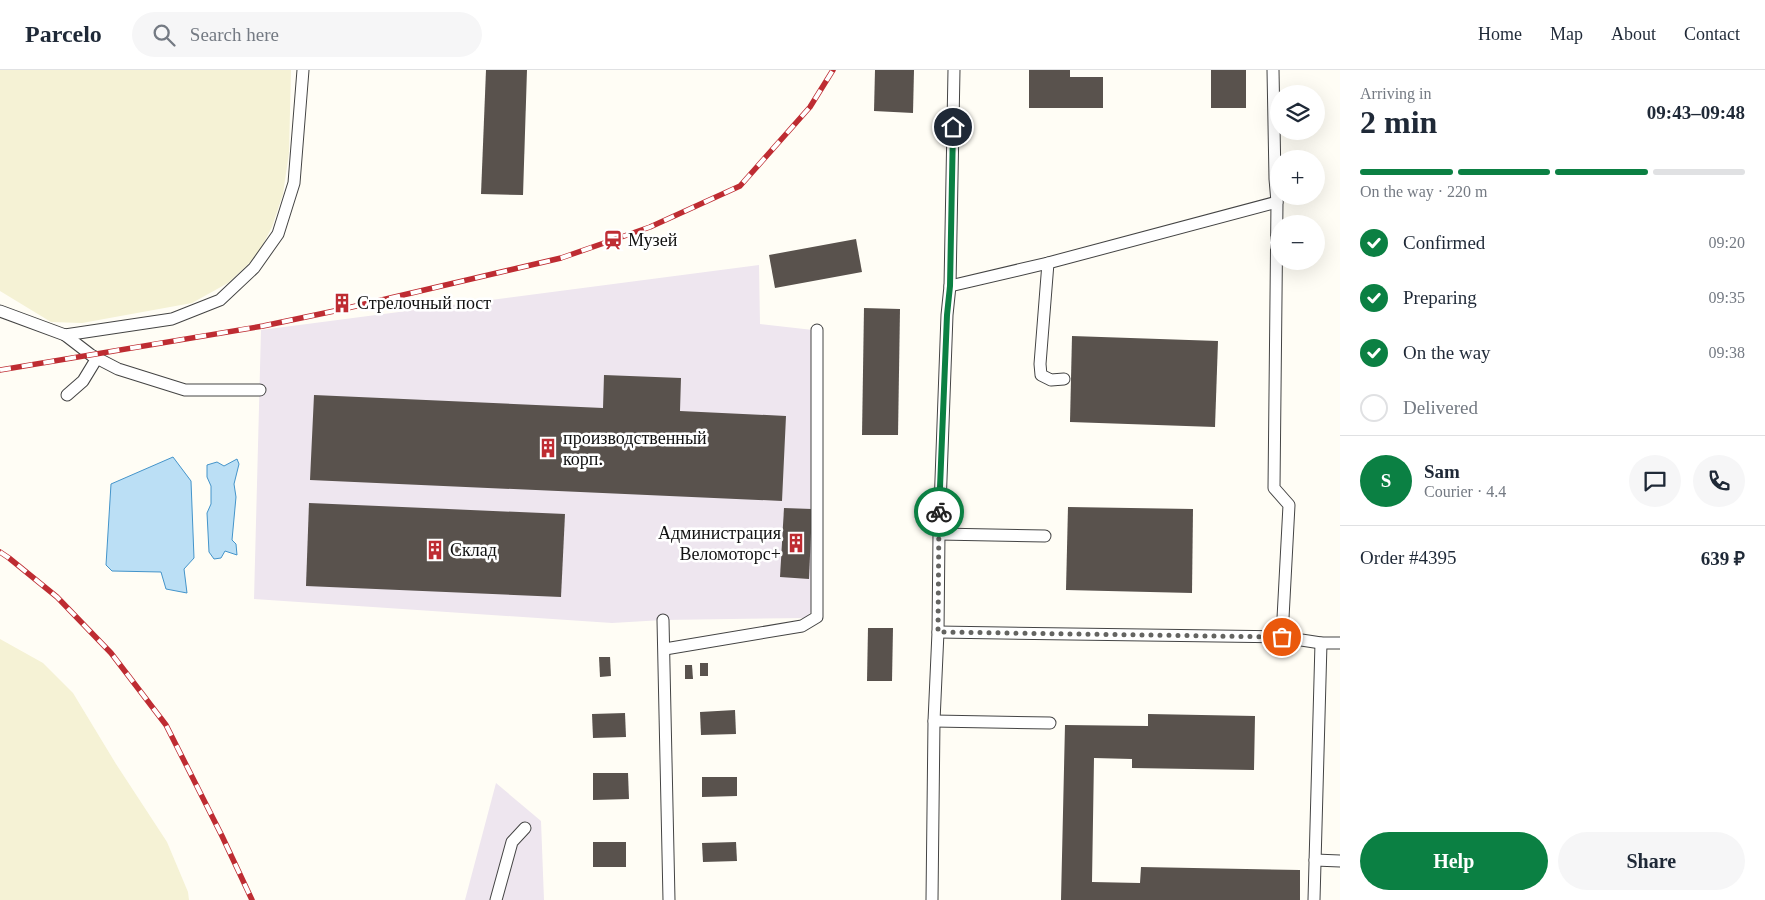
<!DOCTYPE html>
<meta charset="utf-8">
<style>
:root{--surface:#fff;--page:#f6f6f7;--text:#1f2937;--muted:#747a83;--line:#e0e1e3;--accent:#0b8043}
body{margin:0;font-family:Georgia,serif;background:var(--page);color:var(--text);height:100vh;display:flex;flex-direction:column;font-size:19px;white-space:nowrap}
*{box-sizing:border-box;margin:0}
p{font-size:16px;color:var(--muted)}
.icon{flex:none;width:28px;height:28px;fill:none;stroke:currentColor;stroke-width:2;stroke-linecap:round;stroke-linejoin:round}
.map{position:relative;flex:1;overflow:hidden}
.drawer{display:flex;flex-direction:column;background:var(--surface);width:425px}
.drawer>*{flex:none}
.controls{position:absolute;left:1270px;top:15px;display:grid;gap:10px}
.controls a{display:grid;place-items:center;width:55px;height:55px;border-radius:50%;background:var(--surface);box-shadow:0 5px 20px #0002;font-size:25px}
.pin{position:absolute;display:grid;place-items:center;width:42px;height:42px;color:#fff;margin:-21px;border:2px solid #fff;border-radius:50%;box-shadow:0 1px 5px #0007}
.courier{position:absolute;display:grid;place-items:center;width:50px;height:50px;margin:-25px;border:4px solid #0b8043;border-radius:50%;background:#fff;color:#222;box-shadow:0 1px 6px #0007}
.head em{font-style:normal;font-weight:600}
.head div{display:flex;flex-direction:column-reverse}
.head{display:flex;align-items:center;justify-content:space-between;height:85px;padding:0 20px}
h1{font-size:32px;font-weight:600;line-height:38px}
.bar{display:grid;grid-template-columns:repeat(4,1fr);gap:8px 5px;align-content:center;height:60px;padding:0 20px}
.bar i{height:6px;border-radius:4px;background:var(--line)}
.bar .current{background:var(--accent)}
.bar p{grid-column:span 4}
.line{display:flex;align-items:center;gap:12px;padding:0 20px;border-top:1px solid var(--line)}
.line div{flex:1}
.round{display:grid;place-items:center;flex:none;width:52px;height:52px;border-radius:26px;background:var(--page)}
ol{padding:0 20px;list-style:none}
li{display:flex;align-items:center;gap:15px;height:55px}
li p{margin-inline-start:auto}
li .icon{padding:5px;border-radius:50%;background:var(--accent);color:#fff;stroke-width:4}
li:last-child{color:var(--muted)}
li i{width:28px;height:28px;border:2px solid var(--line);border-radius:50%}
.action{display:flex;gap:10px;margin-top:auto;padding:10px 20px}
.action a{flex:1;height:58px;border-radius:30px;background:var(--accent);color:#fff;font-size:20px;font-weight:600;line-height:58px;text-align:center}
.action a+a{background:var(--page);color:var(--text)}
header{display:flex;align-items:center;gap:30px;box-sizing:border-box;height:70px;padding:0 25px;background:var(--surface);border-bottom:1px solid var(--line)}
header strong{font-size:24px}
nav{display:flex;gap:28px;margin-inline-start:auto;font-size:18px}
.search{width:350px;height:45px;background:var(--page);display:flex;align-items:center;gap:12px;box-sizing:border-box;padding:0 18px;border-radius:28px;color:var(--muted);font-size:19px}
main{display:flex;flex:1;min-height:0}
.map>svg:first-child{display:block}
.industrial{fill:#eee6ef}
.farmland{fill:#f5f2d5}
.water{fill:#bbdff5;stroke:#4494ca}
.building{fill:#59524d}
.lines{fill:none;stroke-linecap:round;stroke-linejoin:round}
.minor-casing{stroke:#444;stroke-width:13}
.minor{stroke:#fff;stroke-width:11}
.rail-casing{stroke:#be2c32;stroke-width:5.5}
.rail{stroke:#fff;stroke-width:4;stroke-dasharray:11;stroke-linecap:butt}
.done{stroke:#646461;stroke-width:5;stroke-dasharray:0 9}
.route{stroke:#0b8043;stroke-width:6}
.labels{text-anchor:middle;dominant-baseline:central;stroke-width:5;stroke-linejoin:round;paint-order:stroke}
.poi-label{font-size:18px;fill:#111;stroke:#fff;text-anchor:start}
</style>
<header>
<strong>Parcelo</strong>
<div class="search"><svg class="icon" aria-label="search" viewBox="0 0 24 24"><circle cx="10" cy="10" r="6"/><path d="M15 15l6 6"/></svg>Search here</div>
<nav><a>Home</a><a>Map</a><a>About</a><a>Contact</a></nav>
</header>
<main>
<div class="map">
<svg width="1340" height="830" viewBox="0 0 1340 830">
<rect width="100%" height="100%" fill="#fffdf5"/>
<g class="industrial">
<path d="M759,195l1,59 53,6v279l-7,9 -143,2 -51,3 -358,-24 7,-269z"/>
<path d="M496,713l45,38 3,79h-79z"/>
</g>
<g class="farmland">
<path d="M0,0h291l-2,83 -6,41 -11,33 -15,29 -29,27 -36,20 -110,20 -31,-1 -51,-31z"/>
<path d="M0,569l43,24 30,30 43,71 51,78 21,50 1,8h-189z"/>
</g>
<g class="water">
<path d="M173,387l18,24 3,77 -10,11 3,24 -21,-4 -5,-17 -49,-1 -6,-6 5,-81z"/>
<path d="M237,389l2,5 -5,20 2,13 -4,43 4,4 1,11 -12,-4 -4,7 -7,1 -5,-7 -2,-39 4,-9v-18l-4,-9v-12l10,-3 7,4z"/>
</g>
<g class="building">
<path d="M486,0h41l-4,125 -42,-1z"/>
<path d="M875,0h39l-1,43 -39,-2z"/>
<path d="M1029,0h41v7h33v31h-74z"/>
<rect x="1211" y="0" width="35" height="38"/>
<path d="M856,169l6,33 -87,16 -6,-33z"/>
<path d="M347,229l1,6 -10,2 -1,-6z"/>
<path d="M864,238l36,1 -2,126h-36z"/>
<path d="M1072,266l146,5 -3,86 -145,-5z"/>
<path d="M604,305l77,3 -1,33 106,5 -4,85 -472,-21 4,-85 289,13z"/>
<path d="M309,433l256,11 -4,83 -255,-11z"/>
<path d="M1068,437l125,2 -1,84 -126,-3z"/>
<path d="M784,438l28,1 -3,70 -29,-2z"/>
<path d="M868,558h25l-1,53h-25z"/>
<path d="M599,587h11l1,19 -11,1z"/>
<rect x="700" y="593" width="8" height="13"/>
<path d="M685,595h7l1,14h-8z"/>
<path d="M735,640l1,24 -35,1 -1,-23z"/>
<path d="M625,643l1,24 -33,1 -1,-24z"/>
<path d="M1148,644l107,2 -1,54 -122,-2v-9l-38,-1 -2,124 48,1 1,-16 159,3v30h-239l4,-175 83,1z"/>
<path d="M593,703h35l1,26 -36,1z"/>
<path d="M702,707h35v19l-35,1z"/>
<rect x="593" y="772" width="33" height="25"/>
<path d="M736,772l1,19 -34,1 -1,-19z"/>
</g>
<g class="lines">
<defs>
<g id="minor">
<path d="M1273,0l2,109 2,23 -3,286 15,17 -7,132"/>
<path d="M1048,193l-8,101 1,11 10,5 13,-1"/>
<path d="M950,216l98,-23 229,-61"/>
<path d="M0,241l65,24 107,-16 48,-19 34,-32 24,-34 16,-51 9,-113"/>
<path d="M65,265l26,20 27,14 67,21h75"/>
<path d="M67,325l16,-14 14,-23"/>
<path d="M939,464l106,2"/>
<path d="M663,550l6,280"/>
<path d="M938,562l344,5 39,6h19"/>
<path d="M665,579l137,-23 15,-9v-287"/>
<path d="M934,651l116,2"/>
<path d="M1315,790l25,1"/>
<path d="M496,830l16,-58 13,-14"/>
<path d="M932,830l2,-179 4,-89 1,-98 8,-219 3,-29 4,-216"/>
<path d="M1314,830l7,-257"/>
</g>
</defs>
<use href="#minor" class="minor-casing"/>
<use href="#minor" class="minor"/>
<defs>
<g id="rail">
<path d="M0,300l263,-44 76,-16 222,-52 89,-31 90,-41 70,-79 23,-37"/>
<path d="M0,482l9,6 48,39 54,56 55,72 56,111 30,64"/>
</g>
</defs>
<use href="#rail" class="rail-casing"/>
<use href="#rail" class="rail"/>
</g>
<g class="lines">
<path class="done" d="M939,442l-1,120 344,5"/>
<path class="route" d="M939,442l8,-197 3,-29 3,-159"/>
</g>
<defs>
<symbol id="station-bare" viewBox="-9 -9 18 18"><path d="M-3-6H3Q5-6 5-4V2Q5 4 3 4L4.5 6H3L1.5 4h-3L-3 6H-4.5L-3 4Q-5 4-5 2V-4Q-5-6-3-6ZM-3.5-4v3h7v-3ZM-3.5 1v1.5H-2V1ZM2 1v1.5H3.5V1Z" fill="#be2c32" stroke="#fff" stroke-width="2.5" paint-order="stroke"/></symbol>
<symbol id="building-bare" viewBox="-9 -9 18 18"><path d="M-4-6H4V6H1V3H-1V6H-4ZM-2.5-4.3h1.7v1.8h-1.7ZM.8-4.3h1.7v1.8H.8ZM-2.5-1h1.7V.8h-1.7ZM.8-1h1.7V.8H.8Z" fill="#be2c32" stroke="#fff" stroke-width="2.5" paint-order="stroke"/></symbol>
</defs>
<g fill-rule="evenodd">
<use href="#station-bare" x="599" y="156" width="28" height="28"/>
<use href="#building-bare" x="328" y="219" width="28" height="28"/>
<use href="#building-bare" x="534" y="364" width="28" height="28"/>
<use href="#building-bare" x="782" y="459" width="28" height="28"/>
<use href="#building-bare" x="421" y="466" width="28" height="28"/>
</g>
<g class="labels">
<g class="poi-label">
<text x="628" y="170">Музей</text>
<text x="357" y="233">Стрелочный пост</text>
<text x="563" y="368">производственный<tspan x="563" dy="21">корп.</tspan></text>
<text x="781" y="463" text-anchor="end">Администрация<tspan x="781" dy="21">Веломоторс+</tspan></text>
<text x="450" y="480">Склад</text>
</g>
</g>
</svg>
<div class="controls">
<a><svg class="icon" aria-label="layers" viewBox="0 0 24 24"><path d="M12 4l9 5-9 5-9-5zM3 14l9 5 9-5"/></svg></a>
<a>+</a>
<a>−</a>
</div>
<div class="pin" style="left:1282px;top:567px;background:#ea580c"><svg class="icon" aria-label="bag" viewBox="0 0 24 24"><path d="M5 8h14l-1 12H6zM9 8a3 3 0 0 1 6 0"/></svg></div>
<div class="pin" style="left:953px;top:57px;background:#1f2937"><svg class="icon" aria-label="home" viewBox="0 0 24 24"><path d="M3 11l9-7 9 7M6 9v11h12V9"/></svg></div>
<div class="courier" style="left:939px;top:442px"><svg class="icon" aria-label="bike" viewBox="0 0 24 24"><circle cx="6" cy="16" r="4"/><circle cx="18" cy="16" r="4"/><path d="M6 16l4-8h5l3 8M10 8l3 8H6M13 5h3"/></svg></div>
</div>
<section class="drawer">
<div class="head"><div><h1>2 min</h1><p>Arriving in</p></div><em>09:43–09:48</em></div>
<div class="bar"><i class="current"></i><i class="current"></i><i class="current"></i><i></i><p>On the way · 220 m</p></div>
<ol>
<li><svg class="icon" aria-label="check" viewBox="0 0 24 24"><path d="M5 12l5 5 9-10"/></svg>Confirmed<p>09:20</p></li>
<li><svg class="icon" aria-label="check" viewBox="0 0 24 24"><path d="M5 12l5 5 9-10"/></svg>Preparing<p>09:35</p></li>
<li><svg class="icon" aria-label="check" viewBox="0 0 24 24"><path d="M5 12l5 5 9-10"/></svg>On the way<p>09:38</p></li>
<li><i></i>Delivered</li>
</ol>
<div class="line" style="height:90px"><b class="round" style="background:var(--accent);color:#fff">S</b><div><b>Sam</b><p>Courier · 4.4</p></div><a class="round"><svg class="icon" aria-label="chat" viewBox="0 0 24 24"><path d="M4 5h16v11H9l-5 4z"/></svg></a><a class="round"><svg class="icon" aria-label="phone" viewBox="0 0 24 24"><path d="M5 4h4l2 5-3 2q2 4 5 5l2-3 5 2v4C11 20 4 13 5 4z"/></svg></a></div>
<div class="line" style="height:65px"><div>Order #4395</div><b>639 ₽</b></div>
<div class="action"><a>Help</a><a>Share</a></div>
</section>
</main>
